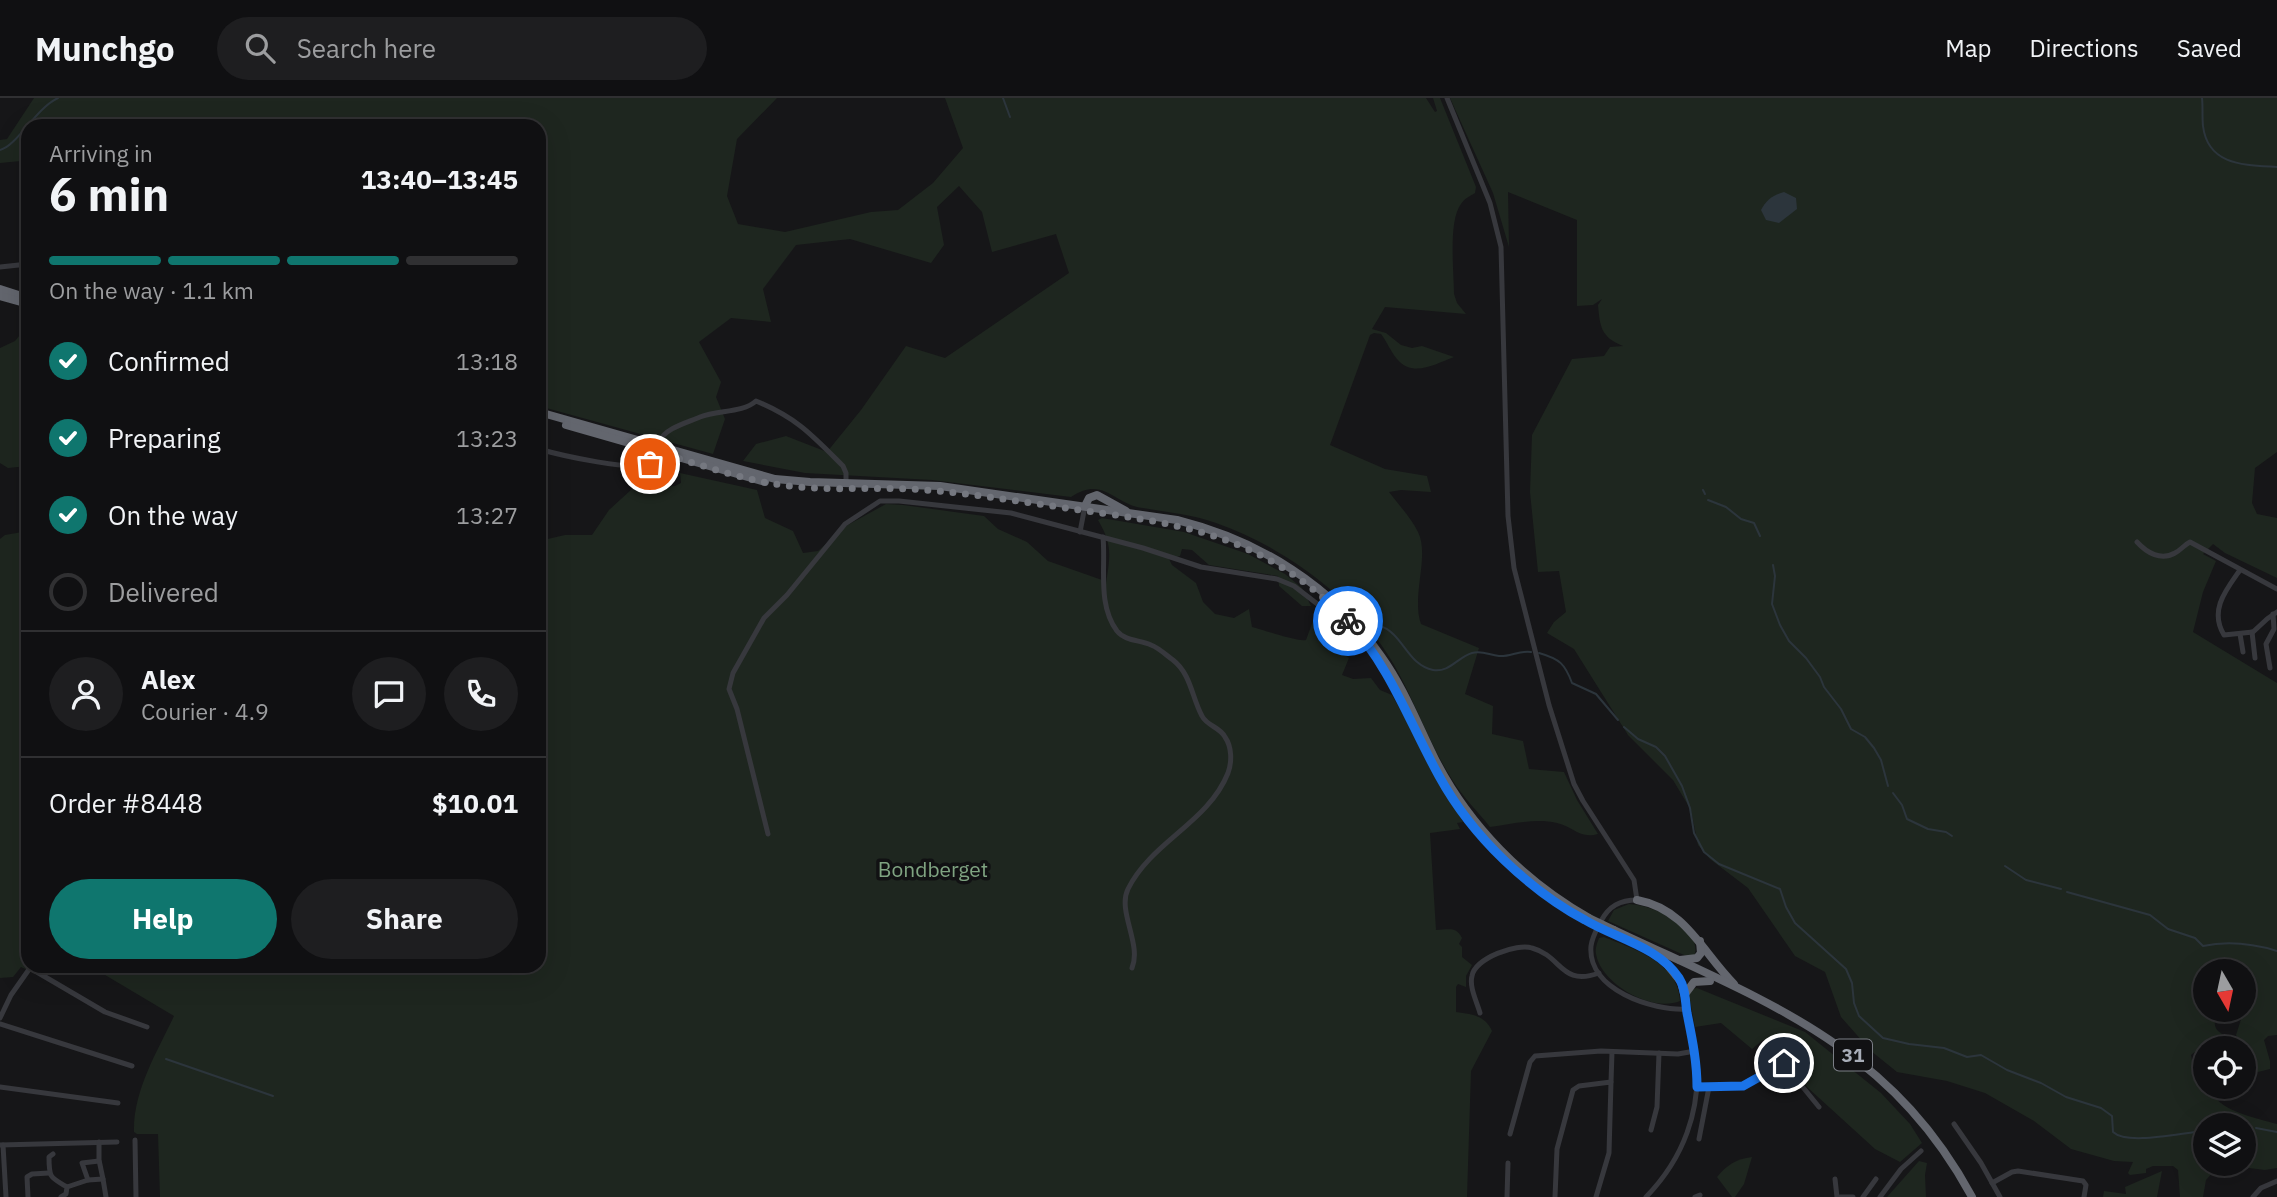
<!DOCTYPE html>
<meta charset="utf-8">
<style>
:root{--surface:#101012;--page:#1e1e20;--text:#f1f3f6;--muted:#9c9d9f;--line:#303032;--accent:#0f766e}
body{margin:0;font-family:"IBM Plex Sans",sans-serif;background:var(--page);color:var(--text);height:100vh;display:flex;flex-direction:column;font-size:26px;white-space:nowrap}
*{box-sizing:border-box;margin:0}
p{font-size:23px;color:var(--muted)}
.icon{flex:none;width:38px;height:38px;fill:none;stroke:currentColor;stroke-width:2;stroke-linecap:round;stroke-linejoin:round}
.map{position:relative;flex:1;overflow:hidden}
.sheet{position:absolute;left:21px;top:21px;width:525px;height:854px;display:flex;flex-direction:column;background:var(--surface);border-radius:21px;box-shadow:0 7px 28px #0002,0 0 0 2px var(--line)}
.sheet>*{flex:none}
.needle{width:46px;rotate:171deg}
.tools{position:absolute;left:2193px;top:861px;display:grid;gap:14px}
.tools a{display:grid;place-items:center;width:63px;height:63px;border-radius:50%;background:var(--surface);box-shadow:0 7px 28px #0002,0 0 0 2px var(--line);font-size:35px}
.pin{position:absolute;display:grid;place-items:center;width:60px;height:60px;color:#fff;margin:-30px;border:4px solid #fff;border-radius:50%;box-shadow:0 2px 7px #0007}
.courier{position:absolute;display:grid;place-items:center;width:70px;height:70px;margin:-35px;border:5px solid #1a73e8;border-radius:50%;background:#fff;color:#222;box-shadow:0 2px 9px #0007}
.headline em{font-style:normal;font-weight:700}
.headline div{display:flex;flex-direction:column-reverse}
.headline{display:flex;align-items:center;justify-content:space-between;height:119px;padding:0 28px}
h1{font-size:46px;font-weight:700;line-height:52px}
.bar{display:grid;grid-template-columns:repeat(4,1fr);gap:10px 7px;align-content:center;height:84px;padding:0 28px}
.bar i{height:9px;border-radius:5px;background:var(--line)}
.bar .current{background:var(--accent)}
.bar p{grid-column:span 4}
.line{display:flex;align-items:center;gap:18px;padding:0 28px;border-top:2px solid var(--line)}
.line div{flex:1}
.round{display:grid;place-items:center;flex:none;width:74px;height:74px;border-radius:37px;background:var(--page)}
ol{padding:0 28px;list-style:none}
li{display:flex;align-items:center;gap:21px;height:77px}
li p{margin-inline-start:auto}
li .icon{padding:7px;border-radius:50%;background:var(--accent);color:#fff;stroke-width:4}
li:last-child{color:var(--muted)}
li i{width:38px;height:38px;border:4px solid var(--line);border-radius:50%}
.cta{display:flex;gap:14px;margin-top:auto;padding:14px 28px}
.cta a{flex:1;height:80px;border-radius:42px;background:var(--accent);color:#fff;font-size:28px;font-weight:700;line-height:80px;text-align:center}
.cta a+a{background:var(--page);color:var(--text)}
header{display:flex;align-items:center;gap:42px;box-sizing:border-box;height:98px;padding:0 35px;background:var(--surface);border-bottom:2px solid var(--line)}
header strong{font-size:33px}
nav{display:flex;gap:38px;margin-inline-start:auto;font-size:24px}
.search{width:490px;height:63px;background:var(--page);display:flex;align-items:center;gap:18px;box-sizing:border-box;padding:0 24px;border-radius:38px;color:var(--muted);font-size:26px}
.map>svg:first-child{display:block}
.green{fill:#1e261f;fill-rule:evenodd}
.water{fill:#2c353c}
.lines{fill:none;stroke-linecap:round;stroke-linejoin:round}
.stream{stroke:#2c353c;stroke-width:2}
.minor{stroke:#37383d;stroke-width:5}
.highway{stroke:#63666e;stroke-width:8}
.highway-bridge{stroke:#63666e;stroke-width:8}
.done{stroke:#757880;stroke-width:7;stroke-dasharray:0 12.6}
.route{stroke:#1a73e8;stroke-width:9}
.labels{text-anchor:middle;dominant-baseline:central;stroke-width:7;stroke-linejoin:round;paint-order:stroke}
.shield{fill:#111113;stroke:#7b7e86;stroke-width:2}
.shield-label{font-size:19px;font-weight:bold;fill:#a8adb8}
.park-label{font-size:21px;fill:#7fa381;stroke:#111113}
</style>
<header>
<strong>Munchgo</strong>
<div class="search"><svg class="icon" aria-label="search" viewBox="0 0 24 24"><circle cx="10" cy="10" r="6"/><path d="M15 15l6 6"/></svg>Search here</div>
<nav><a>Map</a><a>Directions</a><a>Saved</a></nav>
</header>
<div class="map">
<svg width="2277" height="1099" viewBox="0 0 2277 1099">
<rect width="100%" height="100%" fill="#161618"/>
<g class="green">
<path d="M34,0h743l-40,41 -10,57 11,28 47,8 86,-20 27,-2 35,-27 30,-35 -18,-50h481l9,14 2,-1 -4,-13h7l36,89 -1,6c-5,3 -11,6 -14,11 -13,17 -7,68 -7,90l3,9 9,11 -81,-7 -13,22 14,4 15,12 11,3 10,-2 32,11c-19,7 -41,21 -57,2 -6,-7 -10,-17 -16,-25l-7,-1 -4,2 -40,110 55,24 42,7 4,16 -30,-2 -12,2c10,13 22,26 29,40 12,24 -7,64 3,92l58,24 -14,46 28,12 -1,28 31,7 6,28 35,3 13,28 21,34c-19,5 -24,-7 -41,-11 -22,-5 -46,1 -67,4 -12,-15 -27,-30 -37,-46 -24,-37 -38,-80 -60,-118 -36,-63 -110,-117 -177,-140 -22,-8 -49,-11 -73,-15 -29,-3 -39,-33 -72,-11l-139,-17 -127,-7 -62,-12 13,-17 30,-8 41,16 34,-42 45,-64 39,12 124,-85 -13,-39 -64,18 -10,-40 -23,-26 -22,21 7,38 -13,18 -81,-24 -54,6 -33,44 8,33 -40,-4 -32,24 22,40 -5,15 9,22 -12,35 -174,-48v-280h-511v31l-7,4 -21,2v-23l7,-1z"/>
<path d="M1450,0h827v354l-22,16 -3,35 5,11 20,4v60l-52,-25 -12,-9 -10,10 13,7 -13,31 -10,40 84,51v352l-9,1 -4,4 6,21v8l-12,3 -7,-2 -6,-21 -9,-14 8,-25v-39h-39v39h9c2,16 -3,19 14,27l5,11c-15,0 -31,-3 -42,7l1,5 13,6v21h8l1,10c15,16 42,21 63,27v44l-12,2 -24,-3 -6,5 -21,-1 -8,9 -3,17h-23l-2,-27 -5,-4h-20l-7,3v4l-16,2 -2,-2 5,-11 -19,-1 -43,-12 -37,-28 -49,-28 -38,-12 -50,-9 -26,-21 -30,-34 -16,-45 -30,-16 -47,-68 -38,-29 -12,-14 -7,-35 -18,-30 -45,-45 -54,-86 -27,-16 7,-11 12,-10 -7,-41 -21,1 -8,-80 2,-57 40,-76 32,-3 6,-9 13,-1c-22,-9 -23,-19 -25,-41l4,-6 -9,6 -16,1v-86l-69,-28 1,55 -16,-54zM2205,1027h39v39h-39z"/>
<path d="M25,231l3,1v136l-20,2 -8,-5v-115l15,-7z"/>
<path d="M680,375l77,17 8,28 28,13 10,22 15,-2 28,-25 40,-22 17,1 81,11 14,13 29,13 21,19 54,19 4,4c4,-28 7,-39 -8,-64l4,-2 82,14 64,22 37,20 17,14 9,18h-9l-23,-20 -1,-10 -69,-11 -17,-15 -10,-1 -2,7 -11,3 3,6 24,18 7,19 12,12 19,4 15,-9 3,18c12,3 45,15 54,13l10,-27 17,13 16,21 -3,9 3,2 -7,17 11,4 18,-1 9,12 12,5 71,127 -6,1 3,6 -30,4 6,97c12,0 20,-4 26,8l-3,6 3,3v10l10,8 -6,11v11l-8,-3 -2,3v25c15,2 29,3 36,19l-21,40 -4,126h-1307l-2,-63h-21l-3,-2c-1,-41 23,-80 40,-116l-84,-50h449v-425l26,-6h27l17,-25 23,-21 43,-3 6,-3z"/>
<path d="M28,433v37l-9,5 9,15v378h5l-3,5 -9,-4 -8,10 -13,1v-439l5,-4z"/>
<path d="M1629,806c23,1 71,21 66,50l-4,2 -7,-1 -76,-34 6,-11z"/>
<path d="M1604,839c30,12 75,26 76,64 -28,12 -79,-17 -84,-47 -1,-5 1,-11 3,-16z"/>
<path d="M1697,890l108,44 76,61 29,31 12,19 -22,19 -25,-13 -68,-62 -17,-25 -27,-22 -11,9 -31,-26 -26,4 -6,-32 3,-6z"/>
<path d="M1752,1059l-8,27 -9,13h-3l-15,-20c10,-12 19,-18 35,-20z"/>
<path d="M1919,1063l8,2 -2,12 1,22h-39z"/>
<path d="M2162,1073l-5,26h-54l1,-6 22,3 -1,-7z"/>
</g>
<path class="water" d="M1784,94l12,6 1,11 -18,14 -13,-3 -5,-10c5,-10 12,-15 23,-18z"/>
<g class="lines">
<g class="stream">
<path d="M1003,0l7,19"/>
<path d="M2202,0c1,9 0,19 1,28 5,40 42,39 74,41"/>
<path d="M0,52c17,-4 36,-42 58,-52"/>
<path d="M1703,392l2,4"/>
<path d="M1708,402l18,7 15,12 13,4 6,13"/>
<path d="M1773,467l2,11 -3,28 8,21 9,16 17,17 14,19 4,10 17,22 10,20 14,8 9,11 7,12 7,26"/>
<path d="M1380,528c23,7 27,39 53,44 16,3 25,-13 39,-17 10,-3 17,2 27,3 11,1 20,-6 32,-4"/>
<path d="M1539,555c21,6 26,11 33,30l24,11 22,26"/>
<path d="M1624,629l14,12 18,8 9,9 17,30 8,22 4,25 10,19 15,12 61,25 6,18 9,16 51,46 6,14 2,20 5,13 24,22 26,6 35,4 23,9 14,-2 26,15 34,13 25,14 35,11 11,8 1,16c15,14 71,0 92,-1"/>
<path d="M1893,695l9,12 5,14 21,10 18,3 6,4"/>
<path d="M2005,768l21,14 35,9"/>
<path d="M2067,794l83,23 18,14 27,9 8,8c24,-5 51,-2 74,5"/>
<path d="M166,961l107,37"/>
<path d="M2230,1027h6"/>
<path d="M2244,1029l4,1"/>
<path d="M2256,1030l21,4"/>
</g>
<g class="minor">
<path d="M1447,0l43,105 11,44 7,269 6,52 35,137 25,79 9,17 51,79 3,20c-17,0 -28,6 -36,21 -4,8 -9,16 -10,25 -4,44 62,65 96,63"/>
<path d="M0,169l28,-3"/>
<path d="M539,351c17,5 101,25 112,13 5,-5 5,-14 8,-20 6,-14 27,-19 41,-25 18,-7 43,-4 56,-16 41,17 56,34 87,65l3,7v10"/>
<path d="M1080,434l5,-26"/>
<path d="M1103,439c3,30 -6,67 14,94 8,10 23,9 34,14 8,3 15,10 22,15 18,14 19,38 29,56 5,10 18,11 23,21 7,10 7,25 3,36 -20,50 -77,69 -100,116 -11,22 14,55 4,79"/>
<path d="M2137,444c10,11 24,19 38,11 6,-3 9,-8 15,-11l87,47"/>
<path d="M2240,472c-14,20 -31,40 -16,65l29,-3 14,-13 10,-7"/>
<path d="M2252,534l3,26"/>
<path d="M2240,536l3,18"/>
<path d="M2270,570l-4,-24 8,-15 -1,-15"/>
<path d="M768,736l-31,-125 -8,-20 4,-16 31,-55 23,-23 58,-71 35,-23h19l112,12 132,35 58,19 76,12 17,7 26,20 32,31 7,-3"/>
<path d="M1480,915c-3,-11 -11,-26 -8,-37 3,-18 45,-33 60,-28 30,8 29,39 67,25"/>
<path d="M0,920l11,-23 19,-27 75,44 42,15"/>
<path d="M0,926l132,42"/>
<path d="M1611,984l1,-30"/>
<path d="M0,989l118,16"/>
<path d="M1697,989l46,-1 41,-22 35,43"/>
<path d="M1954,1026l27,39 19,34"/>
<path d="M1651,1032l6,-23 2,-54"/>
<path d="M1510,1036l20,-72 5,-6 66,-5 77,3 17,-3"/>
<path d="M1699,1041l10,-52"/>
<path d="M135,1042l1,57"/>
<path d="M0,1047l117,-3"/>
<path d="M3,1047l3,52"/>
<path d="M53,1056l-4,3c0,21 1,20 18,30l-1,7 -5,3"/>
<path d="M103,1081l3,18"/>
<path d="M1835,1081l2,18"/>
<path d="M88,1082l-6,-17 17,-2"/>
<path d="M1992,1085l20,-11 6,-1 65,10 3,4 -2,12"/>
<path d="M67,1089l21,-7 15,-1 -4,-19v-18"/>
<path d="M28,1099l-1,-20 5,-3 17,-1"/>
<path d="M1507,1099l1,-34"/>
<path d="M1555,1099l2,-48 16,-59 6,-4 32,-4 -2,71 -13,44"/>
<path d="M1646,1099c37,-38 56,-87 50,-141 -2,-16 -7,-32 -10,-48"/>
<path d="M1695,1099l5,-2"/>
<path d="M1840,1099h13"/>
<path d="M1863,1099l13,-18"/>
<path d="M1880,1099l21,-28 20,-18"/>
<path d="M2253,1099l8,-9 16,-7"/>
</g>
<g class="highway">
<path d="M0,191l28,9"/>
<path d="M0,198l28,8"/>
<path d="M539,314l236,67 35,3 130,4 237,34c83,21 155,65 204,136 23,32 37,69 54,103 34,67 89,122 154,159"/>
<path d="M566,327l199,57"/>
<path d="M1085,408l4,-8 8,-3 29,16"/>
<path d="M1637,802c49,9 65,52 97,84"/>
<path d="M1614,832c148,70 275,113 358,267"/>
<path d="M1662,860l19,24 5,19"/>
<path d="M1680,862l17,-2 4,-5 -1,-12"/>
<path d="M1685,896l9,-12 16,-1"/>
</g>
<path class="highway-bridge" d="M1589,820l25,12"/>
</g>
<g class="lines">
<path class="done" d="M650,366l6,-12c44,12 88,29 133,34 41,5 82,1 122,3 50,3 99,11 148,18 119,17 199,23 289,114"/>
<path class="route" d="M1348,523c43,47 61,101 91,155 17,31 40,60 65,84 24,23 51,44 81,60 30,18 74,27 94,58 7,11 6,23 8,35 5,25 10,48 10,74l46,-1 41,-23"/>
</g>
<g class="labels">
<rect class="shield" x="1834" y="941.5" width="38" height="31" rx="5"/>
<g class="shield-label">
<text x="1853" y="957">31</text>
</g>
<g class="park-label">
<text x="933" y="771">Bondberget</text>
</g>
</g>
</svg>
<div class="tools">
<a><svg class="needle" viewBox="-14 -14 28 28"><path d="M0-13l5 13h-10z" fill="#e53935"/><path d="M0 13l5-13h-10z" fill="#9c9d9f"/></svg></a>
<a><svg class="icon" aria-label="locate" viewBox="0 0 24 24"><circle cx="12" cy="12" r="6"/><path d="M12 2v4M12 18v4M2 12h4M18 12h4"/></svg></a>
<a><svg class="icon" aria-label="layers" viewBox="0 0 24 24"><path d="M12 4l9 5-9 5-9-5zM3 14l9 5 9-5"/></svg></a>
</div>
<div class="pin" style="left:650px;top:366px;background:#ea580c"><svg class="icon" aria-label="bag" viewBox="0 0 24 24"><path d="M5 8h14l-1 12H6zM9 8a3 3 0 0 1 6 0"/></svg></div>
<div class="pin" style="left:1784px;top:965px;background:#1f2937"><svg class="icon" aria-label="home" viewBox="0 0 24 24"><path d="M3 11l9-7 9 7M6 9v11h12V9"/></svg></div>
<div class="courier" style="left:1348px;top:523px"><svg class="icon" aria-label="bike" viewBox="0 0 24 24"><circle cx="6" cy="16" r="4"/><circle cx="18" cy="16" r="4"/><path d="M6 16l4-8h5l3 8M10 8l3 8H6M13 5h3"/></svg></div>
<section class="sheet">
<div class="headline"><div><h1>6 min</h1><p>Arriving in</p></div><em>13:40–13:45</em></div>
<div class="bar"><i class="current"></i><i class="current"></i><i class="current"></i><i></i><p>On the way · 1.1 km</p></div>
<ol>
<li><svg class="icon" aria-label="check" viewBox="0 0 24 24"><path d="M5 12l5 5 9-10"/></svg>Confirmed<p>13:18</p></li>
<li><svg class="icon" aria-label="check" viewBox="0 0 24 24"><path d="M5 12l5 5 9-10"/></svg>Preparing<p>13:23</p></li>
<li><svg class="icon" aria-label="check" viewBox="0 0 24 24"><path d="M5 12l5 5 9-10"/></svg>On the way<p>13:27</p></li>
<li><i></i>Delivered</li>
</ol>
<div class="line" style="height:126px"><a class="round"><svg class="icon" aria-label="person" viewBox="0 0 24 24"><circle cx="12" cy="8" r="4"/><path d="M4 21q1-7 8-7t8 7"/></svg></a><div><b>Alex</b><p>Courier · 4.9</p></div><a class="round"><svg class="icon" aria-label="chat" viewBox="0 0 24 24"><path d="M4 5h16v11H9l-5 4z"/></svg></a><a class="round"><svg class="icon" aria-label="phone" viewBox="0 0 24 24"><path d="M5 4h4l2 5-3 2q2 4 5 5l2-3 5 2v4C11 20 4 13 5 4z"/></svg></a></div>
<div class="line" style="height:91px"><div>Order #8448</div><b>$10.01</b></div>
<div class="cta"><a>Help</a><a>Share</a></div>
</section>
</div>
